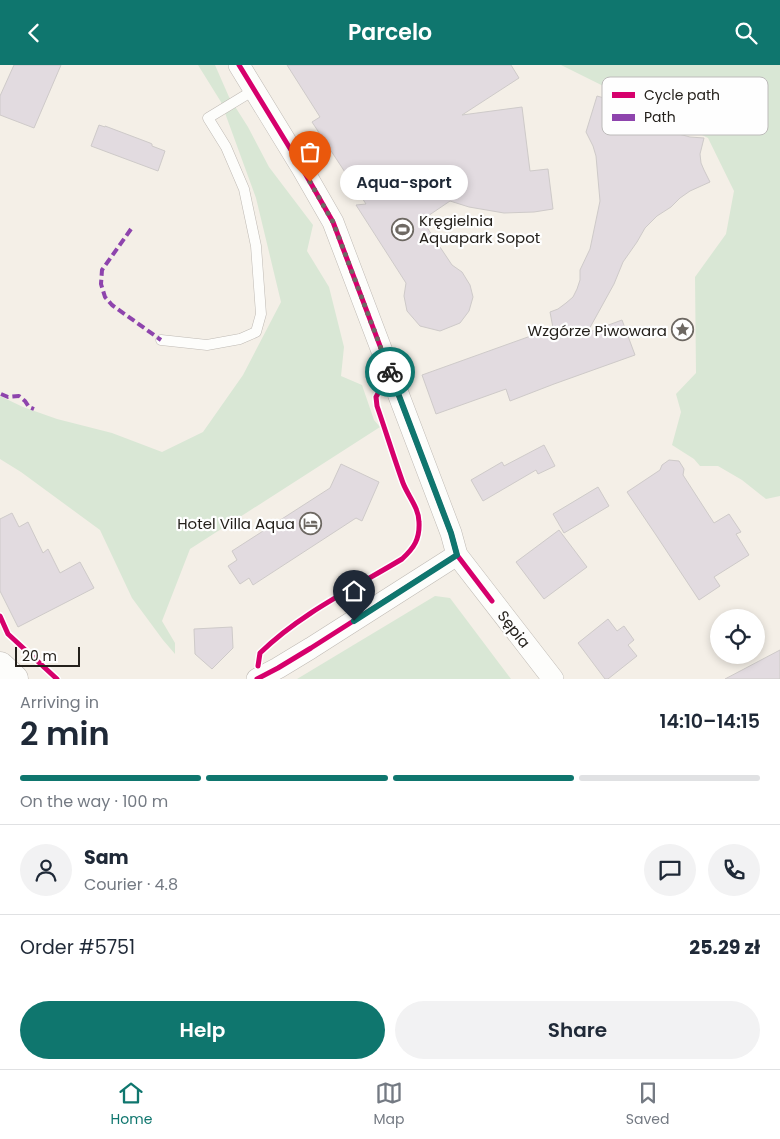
<!DOCTYPE html>
<meta charset="utf-8">
<style>
:root{--surface:#fff;--page:#f2f2f3;--text:#1f2937;--muted:#747a83;--line:#e0e1e3;--accent:#0f766e}
body{margin:0;font-family:Poppins,sans-serif;background:var(--page);color:var(--text);height:100vh;display:flex;flex-direction:column;font-size:19px;white-space:nowrap}
*{box-sizing:border-box;margin:0}
p{font-size:16px;color:var(--muted)}
.icon{flex:none;width:28px;height:28px;fill:none;stroke:currentColor;stroke-width:2;stroke-linecap:round;stroke-linejoin:round}
.map{position:relative;height:614px;overflow:hidden}
.details{display:flex;flex-direction:column;background:var(--surface);flex:1}
.details>*{flex:none}
.tools{position:absolute;left:710px;top:544px;display:grid;gap:10px}
.tools a{display:grid;place-items:center;width:55px;height:55px;border-radius:50%;background:var(--surface);box-shadow:0 2px 8px #0003;font-size:25px}
.scale{position:absolute;left:15px;bottom:12px;width:65px;box-sizing:border-box;padding-left:5px;border:2px solid #24201b;border-top:0;font-size:14px;line-height:18px;white-space:nowrap;color:#24201b;-webkit-text-stroke:4px #fefefe;paint-order:stroke}
.pin{position:absolute;display:grid;place-items:center;width:42px;height:42px;color:#fff;margin:-51px -21px;border-radius:50% 50% 50% 0;rotate:-45deg;box-shadow:0 0 5px #0007}
.pin .icon{rotate:45deg}
.courier{position:absolute;display:grid;place-items:center;width:50px;height:50px;margin:-25px;border:4px solid #0f766e;border-radius:50%;background:#fff;color:#222;box-shadow:0 1px 6px #0007}
.bubble{position:absolute;height:35px;border-radius:18px;background:var(--surface);box-shadow:0 2px 8px #0003;font-size:16px;font-weight:600;line-height:35px;text-align:center}
.head em{font-style:normal;font-weight:600}
.head div{display:flex;flex-direction:column-reverse}
.head{display:flex;align-items:center;justify-content:space-between;height:85px;padding:0 20px}
h1{font-size:32px;font-weight:600;line-height:38px}
.bar{display:grid;grid-template-columns:repeat(4,1fr);gap:8px 5px;align-content:center;height:60px;padding:0 20px}
.bar i{height:6px;border-radius:4px;background:var(--line)}
.bar .selected{background:var(--accent)}
.bar p{grid-column:span 4}
.line{display:flex;align-items:center;gap:12px;padding:0 20px;border-top:1px solid var(--line)}
.line div{flex:1}
.round{display:grid;place-items:center;flex:none;width:52px;height:52px;border-radius:26px;background:var(--page)}
.button{display:flex;gap:10px;margin-top:auto;padding:10px 20px}
.button a{flex:1;height:58px;border-radius:30px;background:var(--accent);color:#fff;font-size:20px;font-weight:600;line-height:58px;text-align:center}
.button a+a{background:var(--page);color:var(--text)}
header{display:flex;justify-content:space-between;align-items:center;height:65px;padding:0 20px;background:var(--accent);color:#fff;font-size:22px;font-weight:600}
.dock{display:flex;justify-content:space-around;align-items:center;height:70px;border-top:1px solid var(--line);background:var(--surface);font-size:14px;color:var(--muted)}
.dock a{display:grid;justify-items:center;gap:2px}
.dock .selected{color:var(--accent)}
.map>svg:first-child{display:block}
.green{fill:#d9e7d5}
.building{fill:#e2dbe0;stroke:#cecac9}
.lines{fill:none;stroke-linecap:round;stroke-linejoin:round}
.service-casing{stroke:#bfbab4;stroke-width:11}
.minor-casing{stroke:#bfbab4;stroke-width:22}
.primary-casing{stroke:#bfbab4;stroke-width:29}
.service{stroke:#fdfdfb;stroke-width:10}
.minor{stroke:#fdfdfb;stroke-width:21}
.primary{stroke:#fdfdfb;stroke-width:28}
.quiet{stroke:#8e44ad;stroke-width:4;stroke-dasharray:8 4;stroke-linecap:butt}
.cycleway-casing{stroke:#fefefe;stroke-width:8}
.cycleway{stroke:#d6006c;stroke-width:5}
.done{stroke:#6d6862;stroke-width:5;stroke-dasharray:0 9}
.route{stroke:#0f766e;stroke-width:6}
.labels{text-anchor:middle;dominant-baseline:central;stroke-width:4.5;stroke-linejoin:round;paint-order:stroke}
.poi-label{font-size:15px;fill:#24201b;stroke:#fefefe;text-anchor:end}
.street-label{font-size:15px;fill:#24201b;stroke:#fefefe}
.key{fill:#fefefe;stroke:#bdbbba;stroke-width:1}
.key-label{font-size:14px;fill:#24201b}
</style>
<header><svg class="icon" aria-label="back" viewBox="0 0 24 24"><path d="M15 5l-7 7 7 7"/></svg>Parcelo<svg class="icon" aria-label="search" viewBox="0 0 24 24"><circle cx="10" cy="10" r="6"/><path d="M15 15l6 6"/></svg></header>
<div class="map">
<svg width="780" height="614" viewBox="0 0 780 614">
<rect width="100%" height="100%" fill="#f4efe7"/>
<g class="green">
<path d="M198,0h17l14,32 19,30 21,40 44,58 -6,26 22,36 15,60 -3,29 21,9 12,35 6,7 -190,122 -28,72 13,22v11l-12,-14 -31,-42 -32,-68 -79,-58 -21,-13v-63l23,11 34,12 55,14 50,19 41,-20 40,-57 38,-73 -25,-104 -35,-96z"/>
<path d="M561,0h219v431l-14,3 -24,-19 -24,-14h-18l-6,-7 -22,-14 9,-33 -5,-18 20,-21 -1,-96 31,-43 8,-43 -26,-53z"/>
<path d="M435,531l15,2 61,81h-214z"/>
</g>
<g class="building">
<path d="M14,0h47l-27,63 -34,-13v-19z"/>
<path d="M287,0h224l8,13 -57,37 60,-8 8,64 18,-2 5,40 -19,3 -30,1 -35,-6 -19,-6 -28,19 30,45 10,7 8,13 3,12 -4,14 -9,12 -20,8 -20,-5 -13,-15 -3,-15 2,-13 -50,-78 10,-1 -54,-82 8,-5z"/>
<path d="M597,31l28,8 12,11 16,8 9,2 13,8 15,4 14,1 -4,16 1,9 3,7 6,12 -20,9 -10,7 -9,9 -14,9 -12,12 -8,14 -14,20 -9,22 -27,49 35,-13 13,35 -81,29 -44,17 -4,-12 -70,25 -14,-39 131,-47 -3,-16 8,-3 8,-6 7,-6 4,-8 3,-9v-10l10,-21 10,-48 -4,-45 -3,-10 -7,-14z"/>
<path d="M99,60l6,2v-1l45,17 2,1v2l13,5 -7,20 -67,-25z"/>
<path d="M544,380l11,21 -17,8 -2,-4 -53,31 -12,-21 31,-18 2,4z"/>
<path d="M669,395l10,1 5,8 -1,6 31,48 15,-9 12,18 -5,2 13,21 -35,22 6,9 -21,14 -43,-65 -29,-43 33,-22 2,-5z"/>
<path d="M341,399l38,18 -17,39 -6,-3 -103,67 -4,-7 -9,6 -12,-18 9,-6 -5,-9 98,-63z"/>
<path d="M598,422l11,19 -45,27 -11,-19z"/>
<path d="M12,448l7,14 9,-5 15,31 5,-4 12,24 20,-11 14,26 -76,39 -18,-36v-72z"/>
<path d="M559,465l28,37 -43,32 -28,-37z"/>
<path d="M608,554l9,12 7,-5 10,14 -6,5 9,11 -29,23h-3l-27,-36z"/>
<path d="M232,562l1,21 -21,21 -17,-15 -1,-25z"/>
<path d="M780,585v29h-55z"/>
</g>
<g class="lines">
<defs>
<path id="service" d="M161,275l46,5 33,-6 16,-7 5,-18 -5,-68 -12,-57 -18,-42 -18,-29 46,-28"/>
<g id="minor">
<path d="M239,0l63,103 31,54 118,311 6,22 96,124"/>
<path d="M257,614l21,-11 33,-20 146,-93"/>
</g>
<path id="primary" d="M0,601l14,13"/>
</defs>
<use href="#service" class="service-casing"/>
<use href="#minor" class="minor-casing"/>
<use href="#primary" class="primary-casing"/>
<use href="#service" class="service"/>
<use href="#minor" class="minor"/>
<use href="#primary" class="primary"/>
<g class="quiet">
<path d="M131,164l-29,41 -1,14 4,13 7,8 49,35"/>
<path d="M1,329l7,3 11,-1 6,5 4,6 5,2"/>
</g>
<defs>
<g id="cycleway">
<path d="M239,0l63,103 31,54 118,311 6,22 35,46"/>
<path d="M0,551l8,18 49,45"/>
<path d="M258,601l2,-13c41,-40 94,-65 142,-94 12,-11 18,-20 17,-37 0,-14 -11,-26 -16,-39 -9,-25 -17,-51 -26,-77l-1,-9 14,-25"/>
<path d="M257,614l21,-11 33,-20 146,-93"/>
</g>
</defs>
<use href="#cycleway" class="cycleway-casing"/>
<use href="#cycleway" class="cycleway"/>
</g>
<g class="lines">
<path class="done" d="M310,117l23,40 57,150"/>
<path class="route" d="M354,556l103,-66 -6,-22 -61,-161"/>
</g>
<defs>
<symbol id="stadium-ring" viewBox="-11 -11 22 22"><circle r="9.5" fill="#fefefe" stroke="#6d6862" stroke-width="1.5"/><path d="M0-5a6.5 5 0 1 0 0 10a6.5 5 0 1 0 0-10ZM-3.5-1.8h7v3.6h-7Z" fill="#6d6862"/></symbol>
<symbol id="sight-ring" viewBox="-11 -11 22 22"><circle r="9.5" fill="#fefefe" stroke="#6d6862" stroke-width="1.5"/><path d="M0-6L1.8-2.2L6-1.7L2.9 1.2L3.7 5.4L0 3.3L-3.7 5.4L-2.9 1.2L-6-1.7L-1.8-2.2Z" fill="#6d6862"/></symbol>
<symbol id="hotel-ring" viewBox="-11 -11 22 22"><circle r="9.5" fill="#fefefe" stroke="#6d6862" stroke-width="1.5"/><path d="M-6-4.5h1.5V1H6V5H4.5V3h-9V5H-6ZM-4 0a1.8 1.8 0 1 1 3.6 0ZM.5 0V-2.5h3Q6-2.5 6 0Z" fill="#6d6862"/></symbol>
</defs>
<g fill-rule="evenodd">
<use href="#stadium-ring" x="390" y="152" width="25" height="25"/>
<use href="#sight-ring" x="670" y="252" width="25" height="25"/>
<use href="#hotel-ring" x="298" y="446" width="25" height="25"/>
</g>
<g class="labels">
<g class="poi-label">
<text x="419" y="155" text-anchor="start">Kręgielnia<tspan x="419" dy="17">Aquapark Sopot</tspan></text>
<text x="667" y="265">Wzgórze Piwowara</text>
<text x="295" y="458">Hotel Villa Aqua</text>
</g>
<g class="street-label">
<text transform="translate(514 564) rotate(52)">Sępia</text>
</g>
</g>
<rect x="602" y="12" width="166" height="58" rx="8" class="key"/>
<rect x="612" y="27" width="23" height="6" fill="#d6006c"/>
<rect x="612" y="49" width="23" height="7" fill="#8e44ad"/>
<g class="key-label">
<text x="644" y="35">Cycle path</text>
<text x="644" y="57">Path</text>
</g>
</svg>
<div class="tools">
<a><svg class="icon" aria-label="locate" viewBox="0 0 24 24"><circle cx="12" cy="12" r="6"/><path d="M12 2v4M12 18v4M2 12h4M18 12h4"/></svg></a>
</div>
<div class="scale">20 m</div>
<div class="pin" style="left:310px;top:117px;background:#ea580c"><svg class="icon" aria-label="bag" viewBox="0 0 24 24"><path d="M5 8h14l-1 12H6zM9 8a3 3 0 0 1 6 0"/></svg></div>
<div class="pin" style="left:354px;top:556px;background:#1f2937"><svg class="icon" aria-label="home" viewBox="0 0 24 24"><path d="M3 11l9-7 9 7M6 9v11h12V9"/></svg></div>
<div class="courier" style="left:390px;top:307px"><svg class="icon" aria-label="bike" viewBox="0 0 24 24"><circle cx="6" cy="16" r="4"/><circle cx="18" cy="16" r="4"/><path d="M6 16l4-8h5l3 8M10 8l3 8H6M13 5h3"/></svg></div>
<div class="bubble" style="left:340px;top:100px;width:128px">Aqua-sport</div>
</div>
<section class="details">
<div class="head"><div><h1>2 min</h1><p>Arriving in</p></div><em>14:10–14:15</em></div>
<div class="bar"><i class="selected"></i><i class="selected"></i><i class="selected"></i><i></i><p>On the way · 100 m</p></div>
<div class="line" style="height:90px"><a class="round"><svg class="icon" aria-label="person" viewBox="0 0 24 24"><circle cx="12" cy="8" r="4"/><path d="M4 21q1-7 8-7t8 7"/></svg></a><div><b>Sam</b><p>Courier · 4.8</p></div><a class="round"><svg class="icon" aria-label="chat" viewBox="0 0 24 24"><path d="M4 5h16v11H9l-5 4z"/></svg></a><a class="round"><svg class="icon" aria-label="phone" viewBox="0 0 24 24"><path d="M5 4h4l2 5-3 2q2 4 5 5l2-3 5 2v4C11 20 4 13 5 4z"/></svg></a></div>
<div class="line" style="height:65px"><div>Order #5751</div><b>25.29 zł</b></div>
<div class="button"><a>Help</a><a>Share</a></div>
</section>
<nav class="dock">
<a class="selected"><svg class="icon" aria-label="home" viewBox="0 0 24 24"><path d="M3 11l9-7 9 7M6 9v11h12V9"/></svg>Home</a>
<a><svg class="icon" aria-label="map" viewBox="0 0 24 24"><path d="M3 6l6-2 6 2 6-2v14l-6 2-6-2-6 2zM9 4v14M15 6v14"/></svg>Map</a>
<a><svg class="icon" aria-label="saved" viewBox="0 0 24 24"><path d="M7 4h10v16l-5-4-5 4z"/></svg>Saved</a>
</nav>
